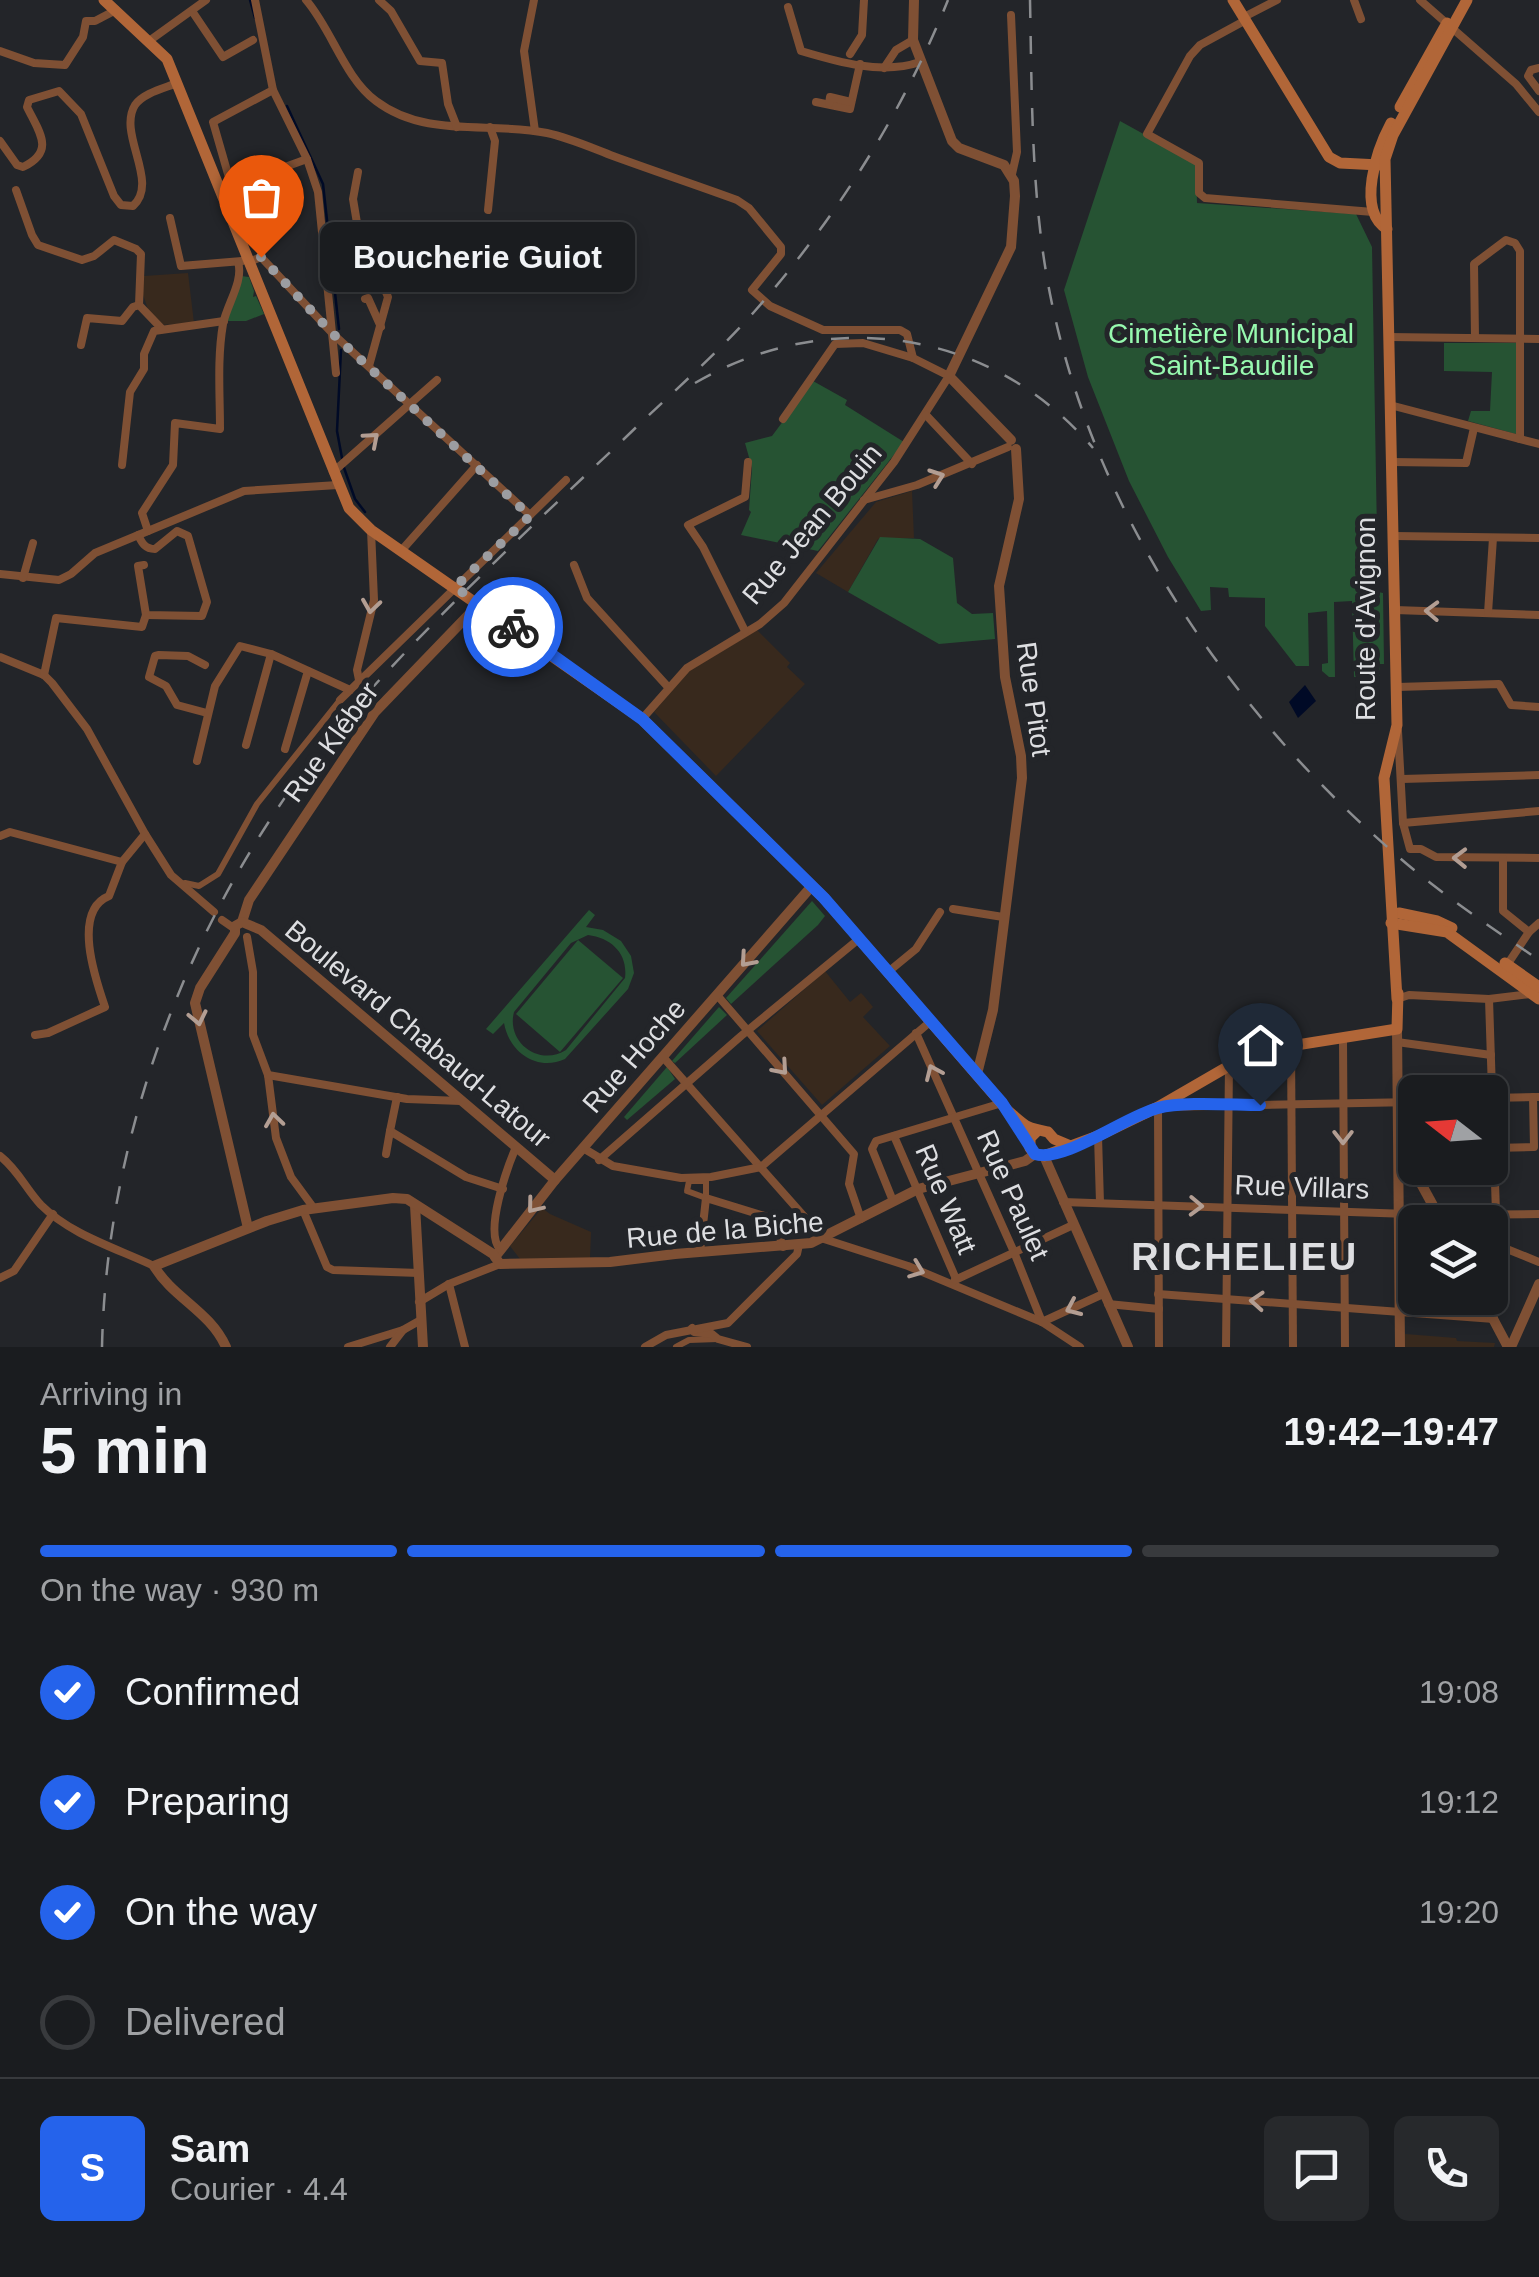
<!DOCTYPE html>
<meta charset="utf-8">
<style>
:root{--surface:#1a1c1f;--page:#27292c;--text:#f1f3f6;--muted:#9fa1a4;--line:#383a3d;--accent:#2563eb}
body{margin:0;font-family:Helvetica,sans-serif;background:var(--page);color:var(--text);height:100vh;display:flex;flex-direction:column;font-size:38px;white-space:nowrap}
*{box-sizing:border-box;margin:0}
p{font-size:32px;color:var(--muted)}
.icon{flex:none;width:55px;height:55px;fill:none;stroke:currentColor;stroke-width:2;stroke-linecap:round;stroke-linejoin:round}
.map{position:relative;height:1347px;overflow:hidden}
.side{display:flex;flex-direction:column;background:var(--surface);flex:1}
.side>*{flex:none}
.needle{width:65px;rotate:287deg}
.buttons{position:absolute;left:1398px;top:1075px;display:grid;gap:20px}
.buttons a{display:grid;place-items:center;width:110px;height:110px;border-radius:15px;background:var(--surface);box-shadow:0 5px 15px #0003,0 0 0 2px var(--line);font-size:50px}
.pin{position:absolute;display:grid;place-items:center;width:85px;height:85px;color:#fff;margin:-102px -42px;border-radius:50% 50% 50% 0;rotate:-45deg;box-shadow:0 0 10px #0007}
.pin .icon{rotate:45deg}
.courier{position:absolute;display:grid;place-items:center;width:100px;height:100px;margin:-50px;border:8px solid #2563eb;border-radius:50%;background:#fff;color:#222;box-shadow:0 2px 12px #0007}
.bubble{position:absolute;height:70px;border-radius:15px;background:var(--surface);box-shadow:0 5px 15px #0003,0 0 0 2px var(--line);font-size:32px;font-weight:700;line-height:70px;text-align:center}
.overview em{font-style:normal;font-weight:700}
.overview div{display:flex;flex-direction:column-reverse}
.overview{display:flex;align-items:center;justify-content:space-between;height:170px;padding:0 40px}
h1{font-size:65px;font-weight:700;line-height:75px}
.bar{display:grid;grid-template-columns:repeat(4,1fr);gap:15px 10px;align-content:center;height:120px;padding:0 40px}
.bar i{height:12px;border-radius:8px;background:var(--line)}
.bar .selected{background:var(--accent)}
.bar p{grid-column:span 4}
.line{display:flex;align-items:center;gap:25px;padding:0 40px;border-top:2px solid var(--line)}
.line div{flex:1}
.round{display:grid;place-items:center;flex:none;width:105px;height:105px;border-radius:15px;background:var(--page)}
ol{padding:0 40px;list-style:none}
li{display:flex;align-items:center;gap:30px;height:110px}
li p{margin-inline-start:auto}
li .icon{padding:10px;border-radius:50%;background:var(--accent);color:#fff;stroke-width:4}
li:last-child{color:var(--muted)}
li i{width:55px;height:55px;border:5px solid var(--line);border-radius:50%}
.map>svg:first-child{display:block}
.education{fill:#38291d}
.green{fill:#265333;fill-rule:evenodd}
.water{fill:#000a26}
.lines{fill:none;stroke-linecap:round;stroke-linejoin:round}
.stream{stroke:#000a26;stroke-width:2.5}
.pedestrian{stroke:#7f5034;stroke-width:6}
.minor{stroke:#7f5034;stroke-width:8}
.tertiary{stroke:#7f5034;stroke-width:10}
.secondary{stroke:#b16638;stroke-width:11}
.rail{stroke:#8b8d90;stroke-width:2.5;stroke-dasharray:18 18;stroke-linecap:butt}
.oneway{stroke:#b39e93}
.done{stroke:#9c9da1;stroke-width:10;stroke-dasharray:0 18}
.route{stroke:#2563eb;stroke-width:12}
.labels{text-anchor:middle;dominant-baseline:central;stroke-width:10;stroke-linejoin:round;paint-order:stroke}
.park-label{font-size:28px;fill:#97f9af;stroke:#232529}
.street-label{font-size:28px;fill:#dddee1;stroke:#232529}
.district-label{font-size:38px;font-weight:bold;letter-spacing:2.5px;fill:#dddee1;stroke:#232529}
</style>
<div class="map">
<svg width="1539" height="1347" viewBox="0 0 1539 1347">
<rect width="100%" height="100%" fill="#232529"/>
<g class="education">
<path d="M188,273l6,50 -33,2 -11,-10 -8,-23 2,-16z"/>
<path d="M912,491l2,47 -36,1 -30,53 -32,-19 60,-71z"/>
<path d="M757,630l33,33 -3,4 18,17 -89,92 -62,-64 33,-40z"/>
<path d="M825,971l25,31 11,-9 3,3 9,11 -10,10 27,29 -68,59 -65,-74z"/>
<path d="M542,1208l8,6 41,18 -1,26 -70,1 -10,-13z"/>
<path d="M1405,1334l51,4 1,3 38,2 -1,4h-89z"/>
</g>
<g class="green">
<path d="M1120,121l76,42 1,40 159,11 16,33 6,345 5,1 1,71h-5l1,12 -26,1 -2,-76 -18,1 1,75h-6l-7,-6v-7l6,-1 -1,-52 -19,2 1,53h-13l-31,-40v-28l-36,-1 -1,-9 -18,-1 1,23 -10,1 -33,-54 -39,-76 -41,-104 -24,-87z"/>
<path d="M241,276l8,1 5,14 -1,6 3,-1 8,18 -18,7h-19z"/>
<path d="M1444,343h72v91l-48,-13 3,-10h19l2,-39 -48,-1z"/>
<path d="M813,381l34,19 -2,5 59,37 -86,109 -77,-16 10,-23 -2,-2 3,-42 -7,-25 27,-7z"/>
<path d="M880,537l40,2 33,19 4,45 15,11 21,-1 2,26 -56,5 -91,-52z"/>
<path d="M812,901l13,15 -7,9 -87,79 -5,-6z"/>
<path d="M589,910l6,5 -9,12 17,3 18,11 10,15 3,17 -6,16 -63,70c-28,13 -56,-7 -61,-36l-11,11 -7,-5zM588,935c24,3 40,19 37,43l-59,72c-27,17 -60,-8 -52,-38l57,-69z"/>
<path d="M578,940l45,38 -63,74 -44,-38z"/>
<path d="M719,1007l8,8 -52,48 -3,-2z"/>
<path d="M667,1067l8,12 -48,41 -3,-3z"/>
</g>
<path class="water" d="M1305,685l11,16 -18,17 -9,-16z"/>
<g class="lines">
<g class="stream">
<path d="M250,0l5,18"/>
<path d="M287,106l36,78 16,145"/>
<path d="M341,350l-4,81 5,27"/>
<path d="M343,465l12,34 10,13"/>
</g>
<g class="pedestrian">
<path d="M185,883l14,3 19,-12 39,-70 83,-104"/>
<path d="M689,1181h17v17l-19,-7z"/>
<path d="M676,1347l13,-7 29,-1"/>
</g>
<g class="minor">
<path d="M255,0l18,90 34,69 11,33 18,181"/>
<path d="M306,0c26,30 38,77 70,101 50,38 114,20 171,32 23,5 45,15 66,23 41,15 83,29 124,44l12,8 32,39v7l-29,36 18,16 53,24h77l7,4 6,24 36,18 -55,86 -110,141 -24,21 -73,44 -45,51"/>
<path d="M379,0l12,11 29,50 22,2 6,41 9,23"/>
<path d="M534,0l-10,51 11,80"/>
<path d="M1354,0l7,19"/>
<path d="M1420,0l96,84 23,28"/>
<path d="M788,7l13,44c37,11 81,24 119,11"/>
<path d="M192,11l31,46 30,-17"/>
<path d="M1011,15l6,137 -5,22"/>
<path d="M1244,17l33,-17"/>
<path d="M1246,20l-46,25 -10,11 -43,78 52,29v30l6,5 168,14"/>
<path d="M149,41l57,-41"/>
<path d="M0,51l34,12 31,2 18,-28 3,-16h9l21,-11"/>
<path d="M850,54l12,-19 2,-35"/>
<path d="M884,68l12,-18 17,-10"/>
<path d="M1539,68l-8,2 -3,6 11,15"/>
<path d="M816,102l34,7 10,-45"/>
<path d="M829,104l1,-7 21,5"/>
<path d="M0,141l17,24 6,2c33,-16 16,-35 4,-60l2,-7 30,-9 22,23 33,82 7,9 12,1c27,-24 -16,-72 2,-101 8,-12 30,-17 42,-22"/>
<path d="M358,172l-5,27 4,24 31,74 -19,69"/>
<path d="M16,190l16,45 6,10 44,15 12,-4 20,-16 22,9 5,5 -2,51 23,24"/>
<path d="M223,197l9,-9 -19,-66 60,-32"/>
<path d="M488,210l7,-69 -5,-14"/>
<path d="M170,218l11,48 61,-5"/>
<path d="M235,225l59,-17 -9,-41 22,-8"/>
<path d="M249,262l12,-5 72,77 197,181"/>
<path d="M365,299l3,-1 13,29"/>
<path d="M1389,337l150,2"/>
<path d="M1475,338l-1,-74 32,-24 9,3 5,8v188"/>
<path d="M81,345l6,-27 35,3 11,-14 6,-2"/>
<path d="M1390,405l149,39"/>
<path d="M926,415l46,49"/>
<path d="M783,419l52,-75 28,-1 50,15"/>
<path d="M1391,462l75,1 8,-35"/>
<path d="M122,465l8,-73 14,-23v-15l10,-23 70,-10"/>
<path d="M333,472l104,-92"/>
<path d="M864,500l53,-15 91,-38"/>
<path d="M148,531l96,-40 94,-6"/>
<path d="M138,535c4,8 7,14 17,14l22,-18 11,5 19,66 -5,14 -56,-1 -8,-49 6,-1"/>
<path d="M1394,536l145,2"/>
<path d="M401,551l76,-86"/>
<path d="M574,565l13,33 81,89"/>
<path d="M0,574l59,6 12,-6 24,-21 53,-22 -6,-18 31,-48 2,-42 45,6c0,-35 -3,-70 3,-105 4,-20 21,-43 15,-62"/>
<path d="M23,578l10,-35"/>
<path d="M1395,610l144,5"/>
<path d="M1488,613l5,-75"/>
<path d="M745,631l-42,-84 -15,-22 57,-28 3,-35"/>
<path d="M0,657l44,18 8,8 35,46 58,105 26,41 43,37"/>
<path d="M205,665l-17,-9 -29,-1 -4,1 -6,21 17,9 11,19 30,8"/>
<path d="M44,675l12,-57 86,9 4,-12"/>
<path d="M359,680l-2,-10 17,-70 -3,-70"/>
<path d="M1397,687l102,-3 12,21 28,2"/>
<path d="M340,700l226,-220"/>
<path d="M1398,731l5,92 7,26h11l15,8 103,1"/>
<path d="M246,745l25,-91"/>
<path d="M285,749l23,-78"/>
<path d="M197,761l18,-75 25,-40 31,8 79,36"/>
<path d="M1402,779l137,-4"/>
<path d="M1403,823l136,-12"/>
<path d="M0,836l10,-4 112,30"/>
<path d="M1503,859v52l26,21"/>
<path d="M953,909l50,8"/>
<path d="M222,920l13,9"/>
<path d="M247,937l6,35v63l15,40 8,63 15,39 22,30"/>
<path d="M1507,965l22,-33 10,-9"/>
<path d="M888,972l28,-23 24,-37"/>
<path d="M717,995l137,159 -5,30 12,35"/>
<path d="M1397,999l12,-4 80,4 42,-5"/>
<path d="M1489,999l7,214"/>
<path d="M916,1033l98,219 28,70 61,-28"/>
<path d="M35,1035l13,-2 57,-26c-10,-29 -33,-96 4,-111l13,-34 23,-28"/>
<path d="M1343,1040l2,307"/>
<path d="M1397,1042l94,13"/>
<path d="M1291,1045l2,302"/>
<path d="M663,1057l161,182 84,27 134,56 38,25"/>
<path d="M268,1075l139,24 54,2"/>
<path d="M397,1097l-7,34 76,46 37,12"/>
<path d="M1490,1098l49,-1"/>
<path d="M894,1136l62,143"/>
<path d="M1098,1136l2,67"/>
<path d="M583,1148l30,18 68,12 30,-1 50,-10 170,-146"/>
<path d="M1494,1148l40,-1 -1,-50"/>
<path d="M386,1154l4,-23"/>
<path d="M0,1156c18,14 26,33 41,49 30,30 75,43 113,61"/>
<path d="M599,1160l142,-124 119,-98"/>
<path d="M893,1201l-21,-52 4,-8 126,-38"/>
<path d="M1063,1202l375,13 101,-1"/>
<path d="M303,1210l24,57 6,3 86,3"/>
<path d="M1490,1239l2,4 47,19"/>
<path d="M500,1249c-16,-17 7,-81 16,-102"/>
<path d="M700,1252l6,-54 68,21 9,28"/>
<path d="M0,1278l14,-7 39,-57"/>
<path d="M955,1280l118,-55"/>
<path d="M449,1284l16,63"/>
<path d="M1158,1294l336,25"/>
<path d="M419,1302l30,-18 51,-20"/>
<path d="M1108,1304l51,5"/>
<path d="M692,1328l2,4 18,2 6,5 29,8"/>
<path d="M348,1347l55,-17"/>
<path d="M390,1347l13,-17 16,-9"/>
<path d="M645,1347l21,-12 62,-12 69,-69 2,-9"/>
<path d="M1159,1347l-1,-240 257,-5"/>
<path d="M1226,1347l3,-283"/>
</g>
<g class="tertiary">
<path d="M914,0l-1,40 39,101 7,7 45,17 10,16 1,15 -4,51 -62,129 62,64"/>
<path d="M242,922l7,-22 126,-188 104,-108"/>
<path d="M1397,1029l3,318"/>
<path d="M977,1074l16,-64 29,-232 -1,-22 -16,-79 -6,-91 20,-87 -3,-50"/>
<path d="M1400,1145l42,77"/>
<path d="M1044,1156l84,191"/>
<path d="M415,1205l8,142"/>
<path d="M248,1228l-53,-225 5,-15 35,-55v-7l7,-4 19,8 294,250"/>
<path d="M495,1257l60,-77 256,-293"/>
<path d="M1482,1298l26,49"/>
<path d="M226,1347c-16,-36 -53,-49 -72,-81l113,-45 36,-11 90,-12 14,1 86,55 7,10 110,-2 65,-8 136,-11 107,-54 107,-28 10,-7"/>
<path d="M1511,1347l28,-63"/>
</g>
<g class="secondary">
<path d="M104,0l63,59 182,449 22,22 271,189 182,179 184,213c20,17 16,16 40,21l6,7 19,8"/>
<path d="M1233,0l96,157 11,6 39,2"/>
<path d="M1400,107l47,-84"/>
<path d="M1387,229c-31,-19 -10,-80 4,-106"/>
<path d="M1399,913l38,8 15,7"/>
<path d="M1391,923l56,9 92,67"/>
<path d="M1505,963l34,24"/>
<path d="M1397,999l-13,-221 13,-53 -12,-566 8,-24 74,-135"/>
<path d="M1036,1132l-6,6v10l5,6 9,2 54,-20 60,-29 95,-55 144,-23 1,-36"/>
</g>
<g class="rail">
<path d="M1030,0c2,98 1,198 20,294 43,217 178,415 343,558 45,40 96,74 146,108"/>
<path d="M695,383c134,-78 297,-54 398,65"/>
<path d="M102,1347c5,-235 105,-474 261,-649 82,-91 173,-176 262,-260 43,-42 89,-81 129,-126 81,-92 148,-198 194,-312"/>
</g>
</g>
<defs><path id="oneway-chevron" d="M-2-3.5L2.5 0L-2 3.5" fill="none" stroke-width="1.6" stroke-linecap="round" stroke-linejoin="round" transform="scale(2.5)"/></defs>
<g class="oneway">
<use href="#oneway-chevron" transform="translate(372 439) rotate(-41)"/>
<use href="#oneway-chevron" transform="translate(937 477) rotate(-20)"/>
<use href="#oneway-chevron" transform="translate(371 606) rotate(98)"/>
<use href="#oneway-chevron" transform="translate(1432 611) rotate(-178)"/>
<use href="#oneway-chevron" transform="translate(1460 858) rotate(-179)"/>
<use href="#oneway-chevron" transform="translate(747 960) rotate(131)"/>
<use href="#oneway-chevron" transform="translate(198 1018) rotate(78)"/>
<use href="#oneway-chevron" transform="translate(781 1068) rotate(49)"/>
<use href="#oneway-chevron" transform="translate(933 1072) rotate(-114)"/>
<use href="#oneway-chevron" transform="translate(274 1120) rotate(-98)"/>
<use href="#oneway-chevron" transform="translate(1343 1137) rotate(90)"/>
<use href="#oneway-chevron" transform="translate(534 1206) rotate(129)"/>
<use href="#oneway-chevron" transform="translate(1196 1206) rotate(2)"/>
<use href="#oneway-chevron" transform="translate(917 1270) rotate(21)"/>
<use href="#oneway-chevron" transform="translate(1257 1301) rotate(-176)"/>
<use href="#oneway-chevron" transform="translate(1073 1308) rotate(156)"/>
</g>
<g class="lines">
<path class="done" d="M261,257l72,77 197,182 -75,71 58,40"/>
<path class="route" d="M513,627l129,92 182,179 178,205 33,51c29,9 91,-38 123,-46 24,-7 75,-3 102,-3"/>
</g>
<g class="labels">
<g class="park-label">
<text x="1231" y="333">Cimetière Municipal<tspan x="1231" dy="32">Saint-Baudile</tspan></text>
</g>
<g class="street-label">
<text transform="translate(812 524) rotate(-50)">Rue Jean Bouin</text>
<text transform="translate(1365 619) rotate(-90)">Route d'Avignon</text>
<text transform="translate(1034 699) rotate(82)">Rue Pitot</text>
<text transform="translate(331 742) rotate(-54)">Rue Kléber</text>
<text transform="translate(418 1034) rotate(40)">Boulevard Chabaud-Latour</text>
<text transform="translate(634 1056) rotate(-49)">Rue Hoche</text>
<text transform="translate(1302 1187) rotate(2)">Rue Villars</text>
<text transform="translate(1013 1195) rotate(66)">Rue Paulet</text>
<text transform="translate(946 1199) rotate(67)">Rue Watt</text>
<text transform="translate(725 1230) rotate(-5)">Rue de la Biche</text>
</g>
<g class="district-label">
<text x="1245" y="1257">RICHELIEU</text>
</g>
</g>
</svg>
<div class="buttons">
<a><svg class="needle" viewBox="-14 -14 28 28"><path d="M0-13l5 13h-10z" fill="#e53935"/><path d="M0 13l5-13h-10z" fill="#9fa1a4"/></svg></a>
<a><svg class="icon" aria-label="layers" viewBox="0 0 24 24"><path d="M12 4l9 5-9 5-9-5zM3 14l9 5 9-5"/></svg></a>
</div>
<div class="pin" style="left:261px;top:257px;background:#ea580c"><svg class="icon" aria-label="bag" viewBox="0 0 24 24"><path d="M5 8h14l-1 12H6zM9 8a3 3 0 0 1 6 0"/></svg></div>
<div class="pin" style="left:1260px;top:1105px;background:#1f2937"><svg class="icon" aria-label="home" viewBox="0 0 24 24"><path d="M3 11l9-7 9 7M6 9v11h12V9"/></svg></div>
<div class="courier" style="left:513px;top:627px"><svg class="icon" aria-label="bike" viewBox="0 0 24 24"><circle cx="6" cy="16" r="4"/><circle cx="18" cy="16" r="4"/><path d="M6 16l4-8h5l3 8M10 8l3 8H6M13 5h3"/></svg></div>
<div class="bubble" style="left:320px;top:222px;width:315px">Boucherie Guiot</div>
</div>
<section class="side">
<div class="overview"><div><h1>5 min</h1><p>Arriving in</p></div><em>19:42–19:47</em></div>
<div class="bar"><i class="selected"></i><i class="selected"></i><i class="selected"></i><i></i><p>On the way · 930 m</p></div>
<ol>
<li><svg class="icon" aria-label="check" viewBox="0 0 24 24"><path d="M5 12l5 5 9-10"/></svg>Confirmed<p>19:08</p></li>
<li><svg class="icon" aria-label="check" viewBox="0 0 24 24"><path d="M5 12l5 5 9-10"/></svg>Preparing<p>19:12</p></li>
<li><svg class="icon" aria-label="check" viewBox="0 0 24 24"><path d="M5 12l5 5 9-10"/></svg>On the way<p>19:20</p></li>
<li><i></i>Delivered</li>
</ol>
<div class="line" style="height:180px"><b class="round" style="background:var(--accent);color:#fff">S</b><div><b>Sam</b><p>Courier · 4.4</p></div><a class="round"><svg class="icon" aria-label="chat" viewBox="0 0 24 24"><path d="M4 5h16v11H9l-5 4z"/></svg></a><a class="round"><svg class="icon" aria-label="phone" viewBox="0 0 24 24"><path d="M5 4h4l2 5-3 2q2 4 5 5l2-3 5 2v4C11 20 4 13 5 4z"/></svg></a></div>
</section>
